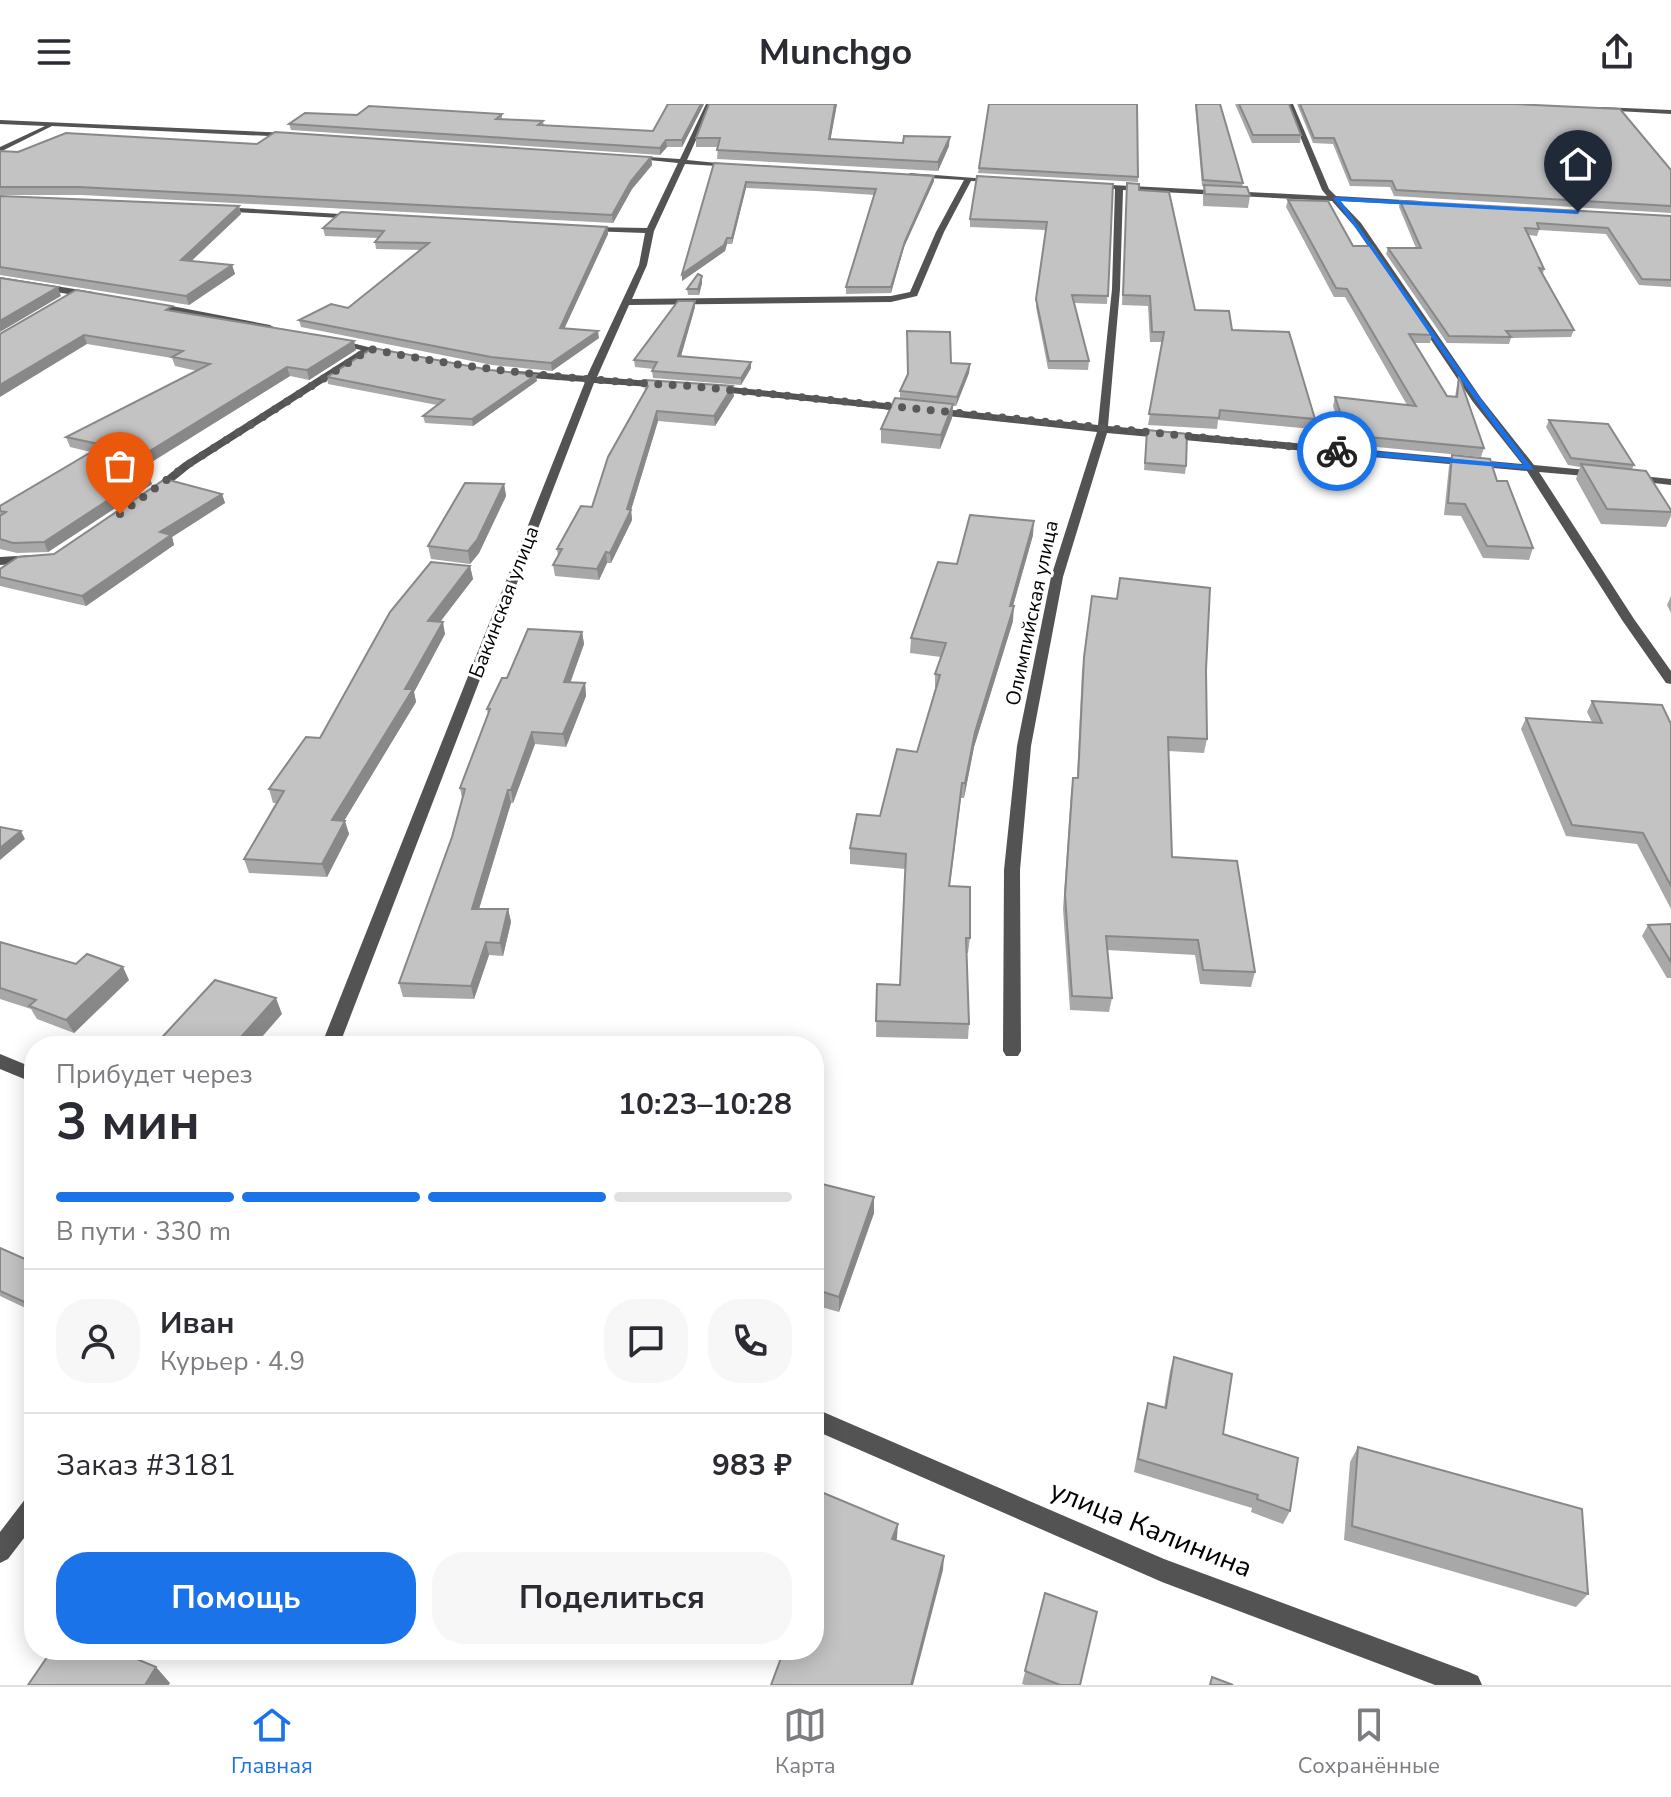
<!DOCTYPE html>
<html lang="ru">
<meta charset="utf-8">
<style>
:root{--surface:#fff;--page:#f7f7f7;--text:#2b2b33;--muted:#7c7c81;--line:#e1e1e2;--accent:#1a73e8}
body{margin:0;font-family:"Nunito Sans",sans-serif;background:var(--page);color:var(--text);height:100vh;display:flex;flex-direction:column;font-size:30px;white-space:nowrap}
*{box-sizing:border-box;margin:0}
p{font-size:26px;color:var(--muted)}
.icon{flex:none;width:44px;height:44px;fill:none;stroke:currentColor;stroke-width:2;stroke-linecap:round;stroke-linejoin:round}
.map{position:relative;flex:1;overflow:hidden}
.panel{position:absolute;left:24px;top:932px;width:800px;height:624px;display:flex;flex-direction:column;background:var(--surface);border-radius:32px;box-shadow:0 4px 20px #0003}
.panel>*{flex:none}
.pin{position:absolute;display:grid;place-items:center;width:68px;height:68px;color:#fff;margin:-82px -34px;border-radius:50% 50% 50% 0;rotate:-45deg;box-shadow:0 0 8px #0007}
.pin .icon{rotate:45deg}
.courier{position:absolute;display:grid;place-items:center;width:80px;height:80px;margin:-40px;border:6px solid #1a73e8;border-radius:50%;background:#fff;color:#222;box-shadow:0 2px 10px #0007}
.overview em{font-style:normal;font-weight:700}
.overview div{display:flex;flex-direction:column-reverse}
.overview{display:flex;align-items:center;justify-content:space-between;height:136px;padding:0 32px}
h1{font-size:52px;font-weight:700;line-height:60px}
.bar{display:grid;grid-template-columns:repeat(4,1fr);gap:12px 8px;align-content:center;height:96px;padding:0 32px}
.bar i{height:10px;border-radius:6px;background:var(--line)}
.bar .active{background:var(--accent)}
.bar p{grid-column:span 4}
.line{display:flex;align-items:center;gap:20px;padding:0 32px;border-top:2px solid var(--line)}
.line div{flex:1}
.round{display:grid;place-items:center;flex:none;width:84px;height:84px;border-radius:32px;background:var(--page)}
.button{display:flex;gap:16px;margin-top:auto;padding:16px 32px}
.button a{flex:1;height:92px;border-radius:32px;background:var(--accent);color:#fff;font-size:32px;font-weight:700;line-height:92px;text-align:center}
.button a+a{background:var(--page);color:var(--text)}
header{display:flex;justify-content:space-between;align-items:center;height:104px;padding:0 32px;background:var(--surface);font-size:36px;font-weight:700}
.menu{display:flex;justify-content:space-around;align-items:center;height:112px;border-top:2px solid var(--line);background:var(--surface);font-size:22px;color:var(--muted)}
.menu a{display:grid;justify-items:center;gap:4px}
.menu .active{color:var(--accent)}
.map>svg:first-child{display:block}
.lines{fill:none;stroke-linecap:round;stroke-linejoin:round}
.street{fill:#535353;fill-rule:evenodd}
.wall{fill:#a8a8a8}
.shaded-wall{fill:#888}
.building{fill:#c3c3c3;stroke:#888;stroke-width:2}
.route{fill:#1a73e8}
.done{stroke:#595959;stroke-width:8;stroke-dasharray:0 14.4}
.labels{text-anchor:middle;dominant-baseline:central;stroke-width:6;stroke-linejoin:round;paint-order:stroke}
.far-street-label{font-size:20px;fill:#000;stroke:#fff}
.near-street-label{font-size:28px;fill:#000;stroke:#fff}
</style>
<header><svg class="icon" aria-label="menu" viewBox="0 0 24 24"><path d="M4 6h16M4 12h16M4 18h16"/></svg>Munchgo<svg class="icon" aria-label="share" viewBox="0 0 24 24"><path d="M12 15V3M7 8l5-5 5 5M5 13v7h14v-7"/></svg></header>
<div class="map">
<svg width="1671" height="1581" viewBox="0 0 1671 1581">
<rect width="100%" height="100%" fill="#fff"/>
<g class="lines">
<g class="street">
<path d="M706,0h6l-25,56 50,5 -4,2 -48,-3 -31,67 -7,34 -15,34 259,-3 19,-4 26,-60 28,-52 -52,-3 -3,-4 92,7 -4,2 -26,-1 -27,51 -27,64 -26,6 -262,3 -32,72 68,5 5,3 -5,3 -71,-5 -255,663h-18l264,-664 -68,-5 -5,-3 5,-3 70,5 52,-111 6,-32 -56,-2 -4,-2 4,-2 58,1 31,-65 -49,-5 4,-2 47,3z"/>
<path d="M1287,0h6l36,85 7,7 84,5 4,2 -4,2 -80,-4 21,22 120,175 53,67 63,6 5,3 -5,3 -58,-5 95,147 37,52v13l-5,-1 -44,-63 -95,-149 -420,-38 -44,144 -32,169 -11,124 1,181 -3,5h-12l-3,-5 1,-181 13,-124 34,-169 46,-145 -385,-41 -5,-3 5,-3 386,40 14,-136 3,-100 -27,-3 4,-2 235,12 -5,-6zM1123,86l209,11 23,26 118,175 49,62 -414,-38 12,-137z"/>
<path d="M1601,3l70,3v4l-72,-4z"/>
<path d="M0,16l290,13 3,2 -3,2 -238,-11 -52,26v-5l45,-21 -45,-2z"/>
<path d="M221,103l137,8 4,2 -4,2 -140,-8z"/>
<path d="M0,173l93,15 4,3 -4,3 -93,-15z"/>
<path d="M151,198l119,23 5,3 -5,3 -122,-24v-4z"/>
<path d="M336,235l60,15 -5,3 -20,-5 -180,115 -36,29h-8v-4l36,-29 178,-113 -28,-6v-4z"/>
<path d="M1632,371l39,4v6l-43,-5 -2,-2z"/>
<path d="M34,451l4,1v6l-38,3v-8z"/>
<path d="M0,950l34,14v15l-34,-14z"/>
<path d="M814,1304l350,151 305,113 9,4 4,9h-47l-273,-103 -348,-152z"/>
<path d="M34,1390v31l-26,34 -8,4v-31l26,-34z"/>
</g>
</g>
<g class="wall">
<path d="M668,0h36l-22,43h-15l-7,8 -369,-25 -2,-6 68,-9 145,-1v5l41,2 1,5 109,5z"/>
<path d="M709,0h128l-7,36 119,6 -11,25 -221,-12 1,-12h-22v-9z"/>
<path d="M1195,0h25l23,79 -1,4 8,9 -2,12 -45,-2v-10l1,-10h-2z"/>
<path d="M1235,0h54l12,31 -1,8h-48z"/>
<path d="M1297,0h217l157,66v43l-277,-17 -4,-9 -40,-1 -17,-42 -20,-1z"/>
<path d="M257,40l394,13 1,8 -20,24 -19,34 -531,-28h-82v-44l18,1z"/>
<path d="M714,59l220,13v5l-30,66 -13,46 -45,1v-7l29,-92 -59,-4 -70,-3 -14,56h-5l-2,7 -43,30v-7z"/>
<path d="M979,64l159,9v5l-160,-9z"/>
<path d="M1127,79l12,7 56,120 37,20 83,89 -3,10 -94,-9 -1,9 -69,-4 14,-83h-12l-2,-36 -26,-1z"/>
<path d="M1113,80l-6,120 -33,-1 15,58 -1,9 -40,-1 -12,-62 10,-77 -76,-3v-8z"/>
<path d="M0,92l239,10 2,8 -50,47 41,4 3,9 -46,31 -189,-30z"/>
<path d="M1288,96l65,46 79,89 -2,8h-16l33,53 8,1 2,-12 2,-9 25,72 -3,9 -135,-13 -13,-38 2,-9 72,8 -62,-108h-11l-48,-90z"/>
<path d="M1400,97l271,15v71l-32,-2 -33,-51 -67,-4 -2,6 -9,-1 16,34 -1,5 31,56 -3,7 -60,1 -2,6 -62,-1 -61,-89 2,-6h28l-17,-41z"/>
<path d="M607,123l1,7 -44,94 35,10 -47,33 -60,-6 -191,-38 -2,-7 49,-12 73,-58 -45,-1 -1,-7 3,-4 -53,-2 -2,-8z"/>
<path d="M702,179l-3,12h-11l-1,-6z"/>
<path d="M695,197v6l-14,49 70,6v6l-10,17 -88,-7 -1,-7 2,-2 -19,-2 -1,-7z"/>
<path d="M174,207l182,39 -47,30 -19,-4 -154,95 16,13 -104,68 -31,1 -17,-4v-43l91,-54 -21,-5 -4,-10 131,-66 -22,-5 -3,-8 -85,-14 -87,-10z"/>
<path d="M951,259l19,1 -1,9 -13,33h-3l-1,12 -12,31 -59,-6v-14l19,-30v-8z"/>
<path d="M327,273l210,4 -64,45 -48,-3 -2,-7 14,-11 -109,-21z"/>
<path d="M644,279l90,13 -19,30 -57,-5 -27,89 1,10 -21,43h-4l-8,17 -44,-4 -2,-11 5,-9 -1,-7 35,-42 53,-116z"/>
<path d="M1549,316l85,45 -2,4 39,41v6l-5,11 -65,-3 -25,-45 4,-12 -12,-2 -22,-38z"/>
<path d="M1147,326l39,36 -1,8 -41,-4z"/>
<path d="M1452,351l45,26 36,67 -4,12 -46,-2 -22,-42 -17,-1 5,-49z"/>
<path d="M504,380l2,12 -27,57 -9,11 -39,-5 -3,-13z"/>
<path d="M222,390l3,9 -53,34 2,8 -88,61 -86,-20v-17l54,-15z"/>
<path d="M1033,431l-20,71v15l-39,126 -10,51h-3l-11,88 20,52 -2,15h-1l2,71 -1,15 -92,-2 1,-53 23,1 6,-116 -56,-5v-16l30,-32 37,-64 18,-63v-15l6,-17 -31,-4 1,-15 46,-74z"/>
<path d="M470,462l3,13 -33,42 5,13 -31,58 2,10 -72,119 5,13 -22,43 -78,-4 -5,-14 32,-56h-3l-4,-14 51,-51z"/>
<path d="M1092,492l114,74 1,69 -3,14 -36,-2 4,106 83,115 -4,15 -51,-3 -5,-29 -88,-5 5,48 -3,14 -39,-2 -7,-101 8,-117 2,-14h4l5,-107z"/>
<path d="M1671,492v17l-4,-8z"/>
<path d="M582,528l2,12 -14,38 15,1 1,13 -20,51 -31,-3 -22,59h-2l-32,106h29l3,13 -8,34 -14,-1 -15,44 -71,-2 -4,-14 53,-146 10,-39 -2,-10 28,-74 -1,-5 20,-31z"/>
<path d="M1592,597l79,23v185l-34,-65 -71,-8 -45,-107 5,-11 66,4 -5,-10z"/>
<path d="M1671,820v54h-4l-25,-42 6,-11z"/>
<path d="M0,838l129,38 -55,53 -37,-14 -6,-10 -31,-10z"/>
<path d="M814,1078l60,15v16l-35,99 -25,-7z"/>
<path d="M0,1144l34,15v49l-34,-16z"/>
<path d="M1174,1253l49,77 67,77 -7,13 -32,-12 1,-4 -118,-36 10,-55 4,-14 16,5 6,-37z"/>
<path d="M1358,1343l230,147 -12,13 -232,-67 6,-78z"/>
<path d="M1045,1489l35,92h-55l-3,-1z"/>
</g>
<g class="shaded-wall">
<path d="M701,0h3l-22,43v-7z"/>
<path d="M835,0h2l-8,44v-9z"/>
<path d="M950,33l-1,9 -11,25v-9z"/>
<path d="M666,36l1,7 -7,8v-7z"/>
<path d="M651,53l1,8 -20,24 -19,34 -1,-8 19,-34z"/>
<path d="M934,72v5l-30,66 -13,46v-6l14,-46z"/>
<path d="M746,78v6l-14,56v-6z"/>
<path d="M239,102l2,8 -58,55 -2,-9z"/>
<path d="M607,123l1,7 -47,102 -1,-8z"/>
<path d="M727,134v6l-2,7 -43,30v-7z"/>
<path d="M232,161l3,9 -46,31 -3,-9z"/>
<path d="M702,172v7l-3,12 -1,-6z"/>
<path d="M58,183l3,9 -61,36v-11z"/>
<path d="M695,197v6l-16,56 -1,-7z"/>
<path d="M598,227l1,7 -47,33 -1,-8z"/>
<path d="M84,231l3,9 -87,53v-12z"/>
<path d="M354,237l2,9 -47,30 -2,-10z"/>
<path d="M751,258v6l-10,17v-7z"/>
<path d="M970,260l-1,9 -13,33 1,-9z"/>
<path d="M287,263l3,9 -164,102 -4,-10z"/>
<path d="M536,271l1,6 -64,45 -1,-7z"/>
<path d="M733,282l1,10 -19,30 -1,-10z"/>
<path d="M953,300l-1,14 -12,31 1,-14z"/>
<path d="M657,307l1,10 -27,89 1,10 -21,43 -1,-10 17,-44z"/>
<path d="M148,370l4,10 -104,68 -4,-10z"/>
<path d="M504,380l2,12 -27,57 -9,11 -2,-13z"/>
<path d="M222,390l3,9 -53,34 2,8 -88,61 -4,-10 78,-64z"/>
<path d="M1034,417l-1,14 -24,85 1,-14z"/>
<path d="M606,448l1,11 -8,17 -2,-11z"/>
<path d="M470,462l3,13 -42,55 -3,-13z"/>
<path d="M1014,502l-1,15 -39,126 -10,51 1,-15 10,-51z"/>
<path d="M443,518l2,12 -31,58 2,10 -80,132 -4,-14z"/>
<path d="M582,528l2,12 -18,51 -2,-13z"/>
<path d="M585,579l1,13 -20,51 -3,-13z"/>
<path d="M532,628l3,12 -22,59 -2,-13z"/>
<path d="M508,686l3,13 -36,119 -3,-13z"/>
<path d="M345,717l4,13 -22,43 -5,-13z"/>
<path d="M21,727l4,8 -25,21v-12z"/>
<path d="M508,805l3,13 -8,34 -3,-13z"/>
<path d="M486,838l3,13 -15,44 -3,-13z"/>
<path d="M123,863l6,13 -55,53 -8,-13z"/>
<path d="M276,894l6,16 -28,32h-21z"/>
<path d="M874,1093v16l-35,99v-15z"/>
<path d="M898,1420l-1,14 -6,15 1,-14z"/>
<path d="M944,1452l-1,14 -30,115h-2z"/>
<path d="M156,1563l14,16 -1,2h-24z"/>
</g>
<g class="building">
<path d="M668,0h33l-19,36h-16l-6,8 -371,-24 16,-11 52,2 12,-9 133,8 -6,5 47,2 -5,4 115,6z"/>
<path d="M709,0h126l-6,35 74,4 1,-7 46,1 -12,25 -221,-12 3,-12h-24z"/>
<path d="M989,0h148l1,73 -159,-9z"/>
<path d="M1196,0h24l23,79 -40,-3z"/>
<path d="M1239,0h50l12,31h-48z"/>
<path d="M1300,0h214l106,5 51,61v36l-275,-16 -4,-9 -41,-1 -17,-42h-20z"/>
<path d="M275,28l376,25 -20,24 -19,34 -533,-28h-79v-36l18,1 48,-19 191,11z"/>
<path d="M714,59l220,13 -29,65 -14,46h-45l30,-98 -130,-7 -14,56h-5l-3,7 -42,29z"/>
<path d="M977,72l136,8 -5,112 -36,-1 17,66h-40l-13,-62 11,-77 -77,-3z"/>
<path d="M1127,79l12,1v6l30,2 26,118 34,1 3,19 57,2 26,87 -95,-9 -1,8 -70,-4 15,-82h-12l-2,-36 -27,-1z"/>
<path d="M1204,81l43,2 3,9 -45,-2z"/>
<path d="M0,92l239,10 -58,54 51,5 -46,31 -186,-29z"/>
<path d="M1288,96l40,1 25,45h19l60,89 -23,-1 38,62 10,1 2,-21 25,72 -136,-13 -13,-38 81,9 -69,-117 -11,-1z"/>
<path d="M1400,97l271,15v64l-29,-1 -34,-51 -71,-5 2,6 -14,-1 19,41 -5,-1 35,62 -68,1 5,6 -62,-1 -61,-88h33z"/>
<path d="M341,108l266,15 -47,101 38,3 -47,32 -60,-6 -192,-37 32,-16 17,4 81,-65 -54,-1 9,-11 -61,-3z"/>
<path d="M698,170l4,2 -4,13h-11z"/>
<path d="M0,174l58,9 -58,34z"/>
<path d="M76,186l96,16 -6,4 188,31 -47,29 -20,-3 -165,101 26,6 -104,68 -31,1 -13,-4v-23l6,-4 -6,-1v-5l103,-61 -37,-8 144,-73 -38,-7 11,-6 -99,-16 -84,50v-51z"/>
<path d="M678,197h17l-17,55 73,6 -10,16 -89,-7 5,-9 -23,-2z"/>
<path d="M907,227l43,1 1,31 19,1 -13,33 -57,-6 8,-17z"/>
<path d="M373,244l117,22 46,5 -64,44 -49,-3 21,-16 -117,-23z"/>
<path d="M645,276l88,6 -19,30 -57,-5 -30,98 4,1 -21,43 -4,-1 -9,17 -44,-4 9,-16h-5l24,-43 11,1 16,-50 40,-71 -4,-3z"/>
<path d="M895,294l58,6 -12,31 -60,-6z"/>
<path d="M1549,316l59,4 26,41 -63,-7z"/>
<path d="M1147,326l40,4 -1,32 -41,-3z"/>
<path d="M1452,351l38,4 7,22h10l26,67 -46,-2 -22,-42 -17,-1z"/>
<path d="M1581,360l65,7 25,39v2l-64,-3z"/>
<path d="M165,375l57,15 -62,38 11,3 -89,61 -82,-19v-8l18,-12 36,-3z"/>
<path d="M465,379l39,1 -27,56 -9,11 -40,-5z"/>
<path d="M970,411l64,6 -24,85h4l-39,126 -10,51h-3l-13,103 21,1v51h-4l3,86 -93,-3 1,-37 23,1 6,-131 -56,-6 7,-34 23,2 17,-67 20,3 23,-77 -5,-1 11,-31 -35,-5 27,-76 19,2z"/>
<path d="M431,458l39,4 -42,55 15,1 -38,67h8l-81,131 13,1 -23,43 -78,-5 40,-68 -15,-2 37,-52 14,1 70,-126z"/>
<path d="M1120,474l90,10 -4,82 1,69 -39,-2 4,120 65,4 18,111 -52,-2 -5,-30 -92,-4 6,62 -40,-2 -7,-101 8,-117h5l6,-121 8,-61 25,3z"/>
<path d="M528,525l54,3 -18,50 21,1 -22,51 -31,-2 -21,58h-3l-36,119h36l-8,34 -14,-1 -15,44 -72,-3 53,-146 13,-48 -5,-1 30,-79h-3l15,-31h5z"/>
<path d="M1592,597l70,4 9,19v162l-28,-53 -71,-8 -46,-107 76,5z"/>
<path d="M0,723l21,4 -21,17z"/>
<path d="M1671,820v38l-23,-37z"/>
<path d="M0,838l76,22 11,-10 36,13 -57,53 -37,-14 7,-6 -36,-12z"/>
<path d="M215,876l61,18 -43,48h-79z"/>
<path d="M814,1078l60,15 -35,100 -25,-8z"/>
<path d="M0,1144l34,15v39l-3,3 -31,-14z"/>
<path d="M1174,1253l58,17 -9,60 75,24 -8,53 -33,-12 1,-4 -120,-36 10,-56 18,5z"/>
<path d="M1358,1343l224,62 6,85 -236,-68z"/>
<path d="M814,1385l84,35 -6,15 52,17 -33,129h-140l13,-35h30z"/>
<path d="M1045,1489l52,19 -17,73h-20l-35,-14z"/>
<path d="M52,1546h63l41,17 -11,18h-117z"/>
<path d="M1212,1573l21,8h-23z"/>
</g>
<path class="route" d="M1336,93l244,14 -2,3 -237,-13 139,197 54,72 -200,-17 3,-5 187,17c-68,-86 -124,-180 -191,-267z"/>
<g class="lines">
<path class="done" d="M120,410l67,-49 183,-116c107,22 212,31 320,37l647,65"/>
</g>
<g class="labels">
<g class="far-street-label">
<text transform="translate(504 498) rotate(-69)">Бакинская улица</text>
<text transform="translate(1032 509) rotate(-78)">Олимпийская улица</text>
</g>
<g class="near-street-label">
<text transform="translate(1151 1425) rotate(22)">улица Калинина</text>
</g>
</g>
</svg>
<div class="pin" style="left:120px;top:410px;background:#ea580c"><svg class="icon" aria-label="bag" viewBox="0 0 24 24"><path d="M5 8h14l-1 12H6zM9 8a3 3 0 0 1 6 0"/></svg></div>
<div class="pin" style="left:1578px;top:108px;background:#1f2937"><svg class="icon" aria-label="home" viewBox="0 0 24 24"><path d="M3 11l9-7 9 7M6 9v11h12V9"/></svg></div>
<div class="courier" style="left:1337px;top:347px"><svg class="icon" aria-label="bike" viewBox="0 0 24 24"><circle cx="6" cy="16" r="4"/><circle cx="18" cy="16" r="4"/><path d="M6 16l4-8h5l3 8M10 8l3 8H6M13 5h3"/></svg></div>
<section class="panel">
<div class="overview"><div><h1>3 мин</h1><p>Прибудет через</p></div><em>10:23–10:28</em></div>
<div class="bar"><i class="active"></i><i class="active"></i><i class="active"></i><i></i><p>В пути · 330 m</p></div>
<div class="line" style="height:144px"><a class="round"><svg class="icon" aria-label="person" viewBox="0 0 24 24"><circle cx="12" cy="8" r="4"/><path d="M4 21q1-7 8-7t8 7"/></svg></a><div><b>Иван</b><p>Курьер · 4.9</p></div><a class="round"><svg class="icon" aria-label="chat" viewBox="0 0 24 24"><path d="M4 5h16v11H9l-5 4z"/></svg></a><a class="round"><svg class="icon" aria-label="phone" viewBox="0 0 24 24"><path d="M5 4h4l2 5-3 2q2 4 5 5l2-3 5 2v4C11 20 4 13 5 4z"/></svg></a></div>
<div class="line" style="height:104px"><div>Заказ #3181</div><b>983 ₽</b></div>
<div class="button"><a>Помощь</a><a>Поделиться</a></div>
</section>
</div>
<nav class="menu">
<a class="active"><svg class="icon" aria-label="home" viewBox="0 0 24 24"><path d="M3 11l9-7 9 7M6 9v11h12V9"/></svg>Главная</a>
<a><svg class="icon" aria-label="map" viewBox="0 0 24 24"><path d="M3 6l6-2 6 2 6-2v14l-6 2-6-2-6 2zM9 4v14M15 6v14"/></svg>Карта</a>
<a><svg class="icon" aria-label="saved" viewBox="0 0 24 24"><path d="M7 4h10v16l-5-4-5 4z"/></svg>Сохранённые</a>
</nav>
